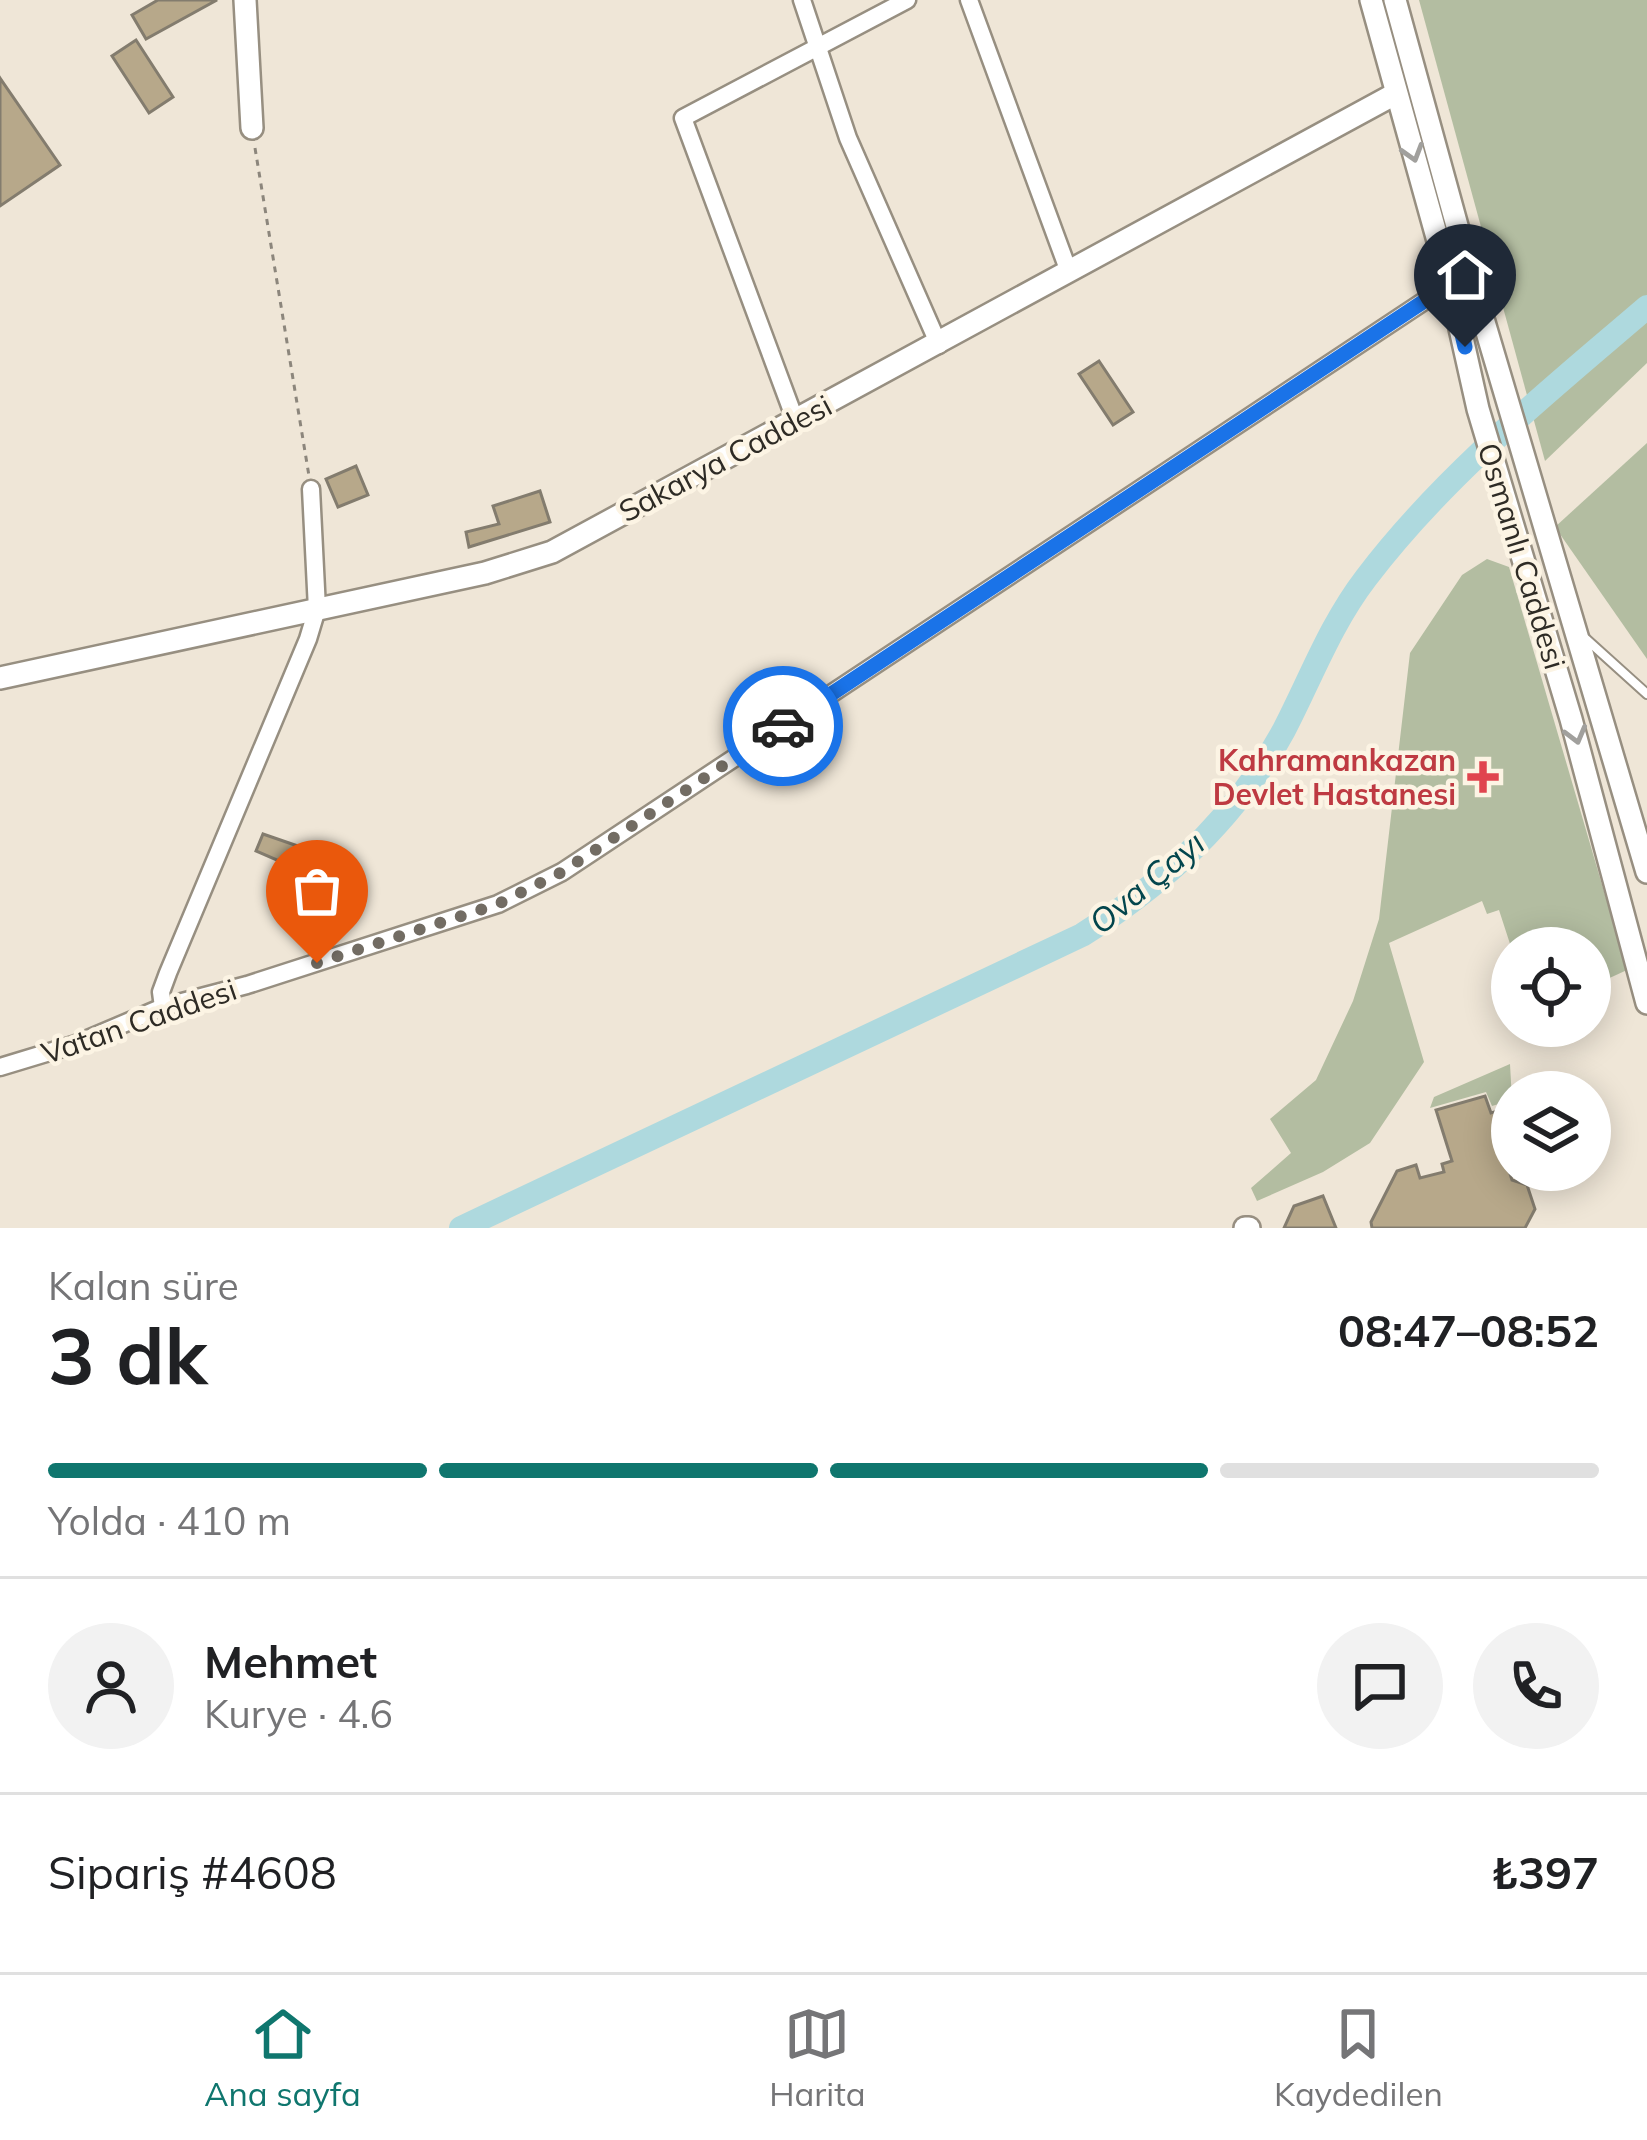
<!DOCTYPE html>
<html lang="tr">
<meta charset="utf-8">
<style>
:root{--surface:#fff;--page:#f2f2f2;--text:#202124;--muted:#757577;--line:#e0e0e0;--accent:#0f766e}
body{margin:0;font-family:Mulish,sans-serif;background:var(--page);color:var(--text);height:100vh;display:flex;flex-direction:column;font-size:45px;white-space:nowrap}
*{box-sizing:border-box;margin:0}
p{font-size:39px;color:var(--muted)}
.icon{flex:none;width:66px;height:66px;fill:none;stroke:currentColor;stroke-width:2;stroke-linecap:round;stroke-linejoin:round}
.map{position:relative;height:1228px;overflow:hidden}
.drawer{display:flex;flex-direction:column;background:var(--surface);flex:1}
.drawer>*{flex:none}
.tools{position:absolute;left:1491px;top:927px;display:grid;gap:24px}
.tools a{display:grid;place-items:center;width:120px;height:120px;border-radius:50%;background:var(--surface);box-shadow:0 6px 30px #0003;font-size:60px}
.pin{position:absolute;display:grid;place-items:center;width:102px;height:102px;color:#fff;margin:-123px -51px;border-radius:50% 50% 50% 0;rotate:-45deg;box-shadow:0 0 12px #0007}
.pin .icon{rotate:45deg}
.courier{position:absolute;display:grid;place-items:center;width:120px;height:120px;margin:-60px;border:9px solid #1a73e8;border-radius:50%;background:#fff;color:#222;box-shadow:0 3px 15px #0007}
.headline em{font-style:normal;font-weight:700}
.headline div{display:flex;flex-direction:column-reverse}
.headline{display:flex;align-items:center;justify-content:space-between;height:204px;padding:0 48px}
h1{font-size:78px;font-weight:700;line-height:90px}
.bar{display:grid;grid-template-columns:repeat(4,1fr);gap:18px 12px;align-content:center;height:144px;padding:0 48px}
.bar i{height:15px;border-radius:9px;background:var(--line)}
.bar .current{background:var(--accent)}
.bar p{grid-column:span 4}
.line{display:flex;align-items:center;gap:30px;padding:0 48px;border-top:3px solid var(--line)}
.line div{flex:1}
.round{display:grid;place-items:center;flex:none;width:126px;height:126px;border-radius:63px;background:var(--page)}
.dock{display:flex;justify-content:space-around;align-items:center;height:168px;border-top:3px solid var(--line);background:var(--surface);font-size:33px;color:var(--muted)}
.dock a{display:grid;justify-items:center;gap:6px}
.dock .current{color:var(--accent)}
.map>svg:first-child{display:block}
.green{fill:#b3bda1}
.lines{fill:none;stroke-linecap:round;stroke-linejoin:round}
.river{stroke:#aed9de;stroke-width:24}
.building{fill:#b7a88a;stroke:#837c6e;stroke-width:3}
.service-casing{stroke:#978f81;stroke-width:12}
.minor-casing{stroke:#978f81;stroke-width:21}
.tertiary-casing{stroke:#978f81;stroke-width:26}
.secondary-casing{stroke:#978f81;stroke-width:26}
.path{stroke:#8c867c;stroke-width:3;stroke-dasharray:6 6;stroke-linecap:butt}
.service{stroke:#fff;stroke-width:8}
.minor{stroke:#fff;stroke-width:16}
.tertiary{stroke:#fff;stroke-width:21}
.secondary{stroke:#fff;stroke-width:21}
.oneway{stroke:#a1a09d}
.done{stroke:#726c63;stroke-width:12;stroke-dasharray:0 21.6}
.route{stroke:#1a73e8;stroke-width:15}
.health-dot{fill:#e0444e;stroke:#fcf4e4;stroke-width:4.5}
.labels{text-anchor:middle;dominant-baseline:central;stroke-width:9;stroke-linejoin:round;paint-order:stroke}
.street-label{font-size:30px;fill:#2e2b25;stroke:#fcf4e4}
.health-label{font-size:30px;font-weight:bold;fill:#be3a42;stroke:#fcf4e4;text-anchor:end}
.water-label{font-size:33px;font-style:italic;fill:#03464d;stroke:#fcf4e4}
</style>
<div class="map">
<svg width="1647" height="1228" viewBox="0 0 1647 1228">
<rect width="100%" height="100%" fill="#efe6d7"/>
<g class="green">
<path d="M1419,0h228v363l-102,98z"/>
<path d="M1647,443v216l-92,-132z"/>
<path d="M1487,559l22,8 118,403 -37,17v-39l-78,2 -13,-40 -12,4 -5,-13 -93,42 35,119 -54,81 -47,29 -66,29 -6,-13 40,-35 -21,-34 46,-39 37,-79 26,-82 31,-266 52,-78z"/>
<path d="M1510,1064l2,36 -20,6 -6,-14 -56,16 4,-11z"/>
</g>
<g class="lines">
<path class="river" d="M461,1228l621,-293c82,-51 155,-119 202,-205 27,-52 46,-105 82,-152 78,-103 183,-187 281,-271"/>
</g>
<g class="building">
<path d="M158,0h59l-71,39 -14,-24z"/>
<path d="M136,40l37,57 -24,16 -37,-57z"/>
<path d="M0,78l60,87 -60,41z"/>
<path d="M1099,361l34,51 -20,13 -34,-51z"/>
<path d="M356,466l12,29 -30,12 -12,-28z"/>
<path d="M540,491l10,31 -81,25 -3,-15 33,-8 -6,-18z"/>
<path d="M263,834l55,19 -9,21 -53,-23z"/>
<path d="M1485,1096l6,17 21,-6v38l-10,3 10,32 15,5 8,24 -10,19h-153l-1,-6 26,-51 19,-6 4,13 24,-6 -2,-8 10,-3 -16,-51z"/>
<path d="M1323,1196l13,32h-52l10,-22z"/>
</g>
<g class="lines">
<defs>
<path id="service" d="M1586,639l61,55"/>
<g id="minor">
<path d="M802,0l46,138 91,207"/>
<path d="M969,0l100,272"/>
<path d="M796,422l-113,-304 224,-118"/>
<path d="M163,1007l-2,-15 7,-19 140,-334 9,-30 -6,-120"/>
<path d="M0,1067l76,-23 87,-37 84,-22 251,-81 64,-32 888,-588"/>
</g>
<g id="tertiary">
<path d="M245,0l7,128"/>
<path d="M0,678l485,-105 67,-21 843,-458"/>
<path d="M1245,1228h4"/>
</g>
<g id="secondary">
<path d="M1371,0l79,284 28,125 93,310 76,284"/>
<path d="M1395,0l81,295 171,577"/>
</g>
</defs>
<use href="#service" class="service-casing"/>
<use href="#minor" class="minor-casing"/>
<use href="#tertiary" class="tertiary-casing"/>
<use href="#secondary" class="secondary-casing"/>
<path class="path" d="M255,148l54,328"/>
<use href="#service" class="service"/>
<use href="#minor" class="minor"/>
<use href="#tertiary" class="tertiary"/>
<use href="#secondary" class="secondary"/>
</g>
<defs><path id="oneway-chevron" d="M-2-3.5L2.5 0L-2 3.5" fill="none" stroke-width="1.6" stroke-linecap="round" stroke-linejoin="round" transform="scale(3)"/></defs>
<g class="oneway">
<use href="#oneway-chevron" transform="translate(1413 153) rotate(73)"/>
<use href="#oneway-chevron" transform="translate(1576 735) rotate(75)"/>
</g>
<g class="lines">
<path class="done" d="M317,963l181,-59 64,-32 221,-146"/>
<path class="route" d="M783,726l667,-442 15,63"/>
</g>
<path class="health-dot" d="M1477 759h12v12h12v12h-12v12h-12v-12h-12v-12h12z"/>
<g class="labels">
<g class="street-label">
<text transform="translate(725 458) rotate(-28)">Sakarya Caddesi</text>
<text transform="translate(1522 556) rotate(73)">Osmanlı Caddesi</text>
<text transform="translate(139 1021) rotate(-19)">Vatan Caddesi</text>
</g>
<g class="health-label">
<text x="1456" y="760">Kahramankazan<tspan x="1456" dy="34">Devlet Hastanesi</tspan></text>
</g>
<g class="water-label">
<text transform="translate(1146 882) rotate(-40)">Ova Çayı</text>
</g>
</g>
</svg>
<div class="tools">
<a><svg class="icon" aria-label="locate" viewBox="0 0 24 24"><circle cx="12" cy="12" r="6"/><path d="M12 2v4M12 18v4M2 12h4M18 12h4"/></svg></a>
<a><svg class="icon" aria-label="layers" viewBox="0 0 24 24"><path d="M12 4l9 5-9 5-9-5zM3 14l9 5 9-5"/></svg></a>
</div>
<div class="pin" style="left:317px;top:963px;background:#ea580c"><svg class="icon" aria-label="bag" viewBox="0 0 24 24"><path d="M5 8h14l-1 12H6zM9 8a3 3 0 0 1 6 0"/></svg></div>
<div class="pin" style="left:1465px;top:347px;background:#1f2937"><svg class="icon" aria-label="home" viewBox="0 0 24 24"><path d="M3 11l9-7 9 7M6 9v11h12V9"/></svg></div>
<div class="courier" style="left:783px;top:726px"><svg class="icon" aria-label="car" viewBox="0 0 24 24"><path d="M5 17H2v-5l4-1 3-4h7l3 4 3 1v5h-3M9 17h6M6 11h13"/><circle cx="7" cy="17" r="2"/><circle cx="17" cy="17" r="2"/></svg></div>
</div>
<section class="drawer">
<div class="headline"><div><h1>3 dk</h1><p>Kalan süre</p></div><em>08:47–08:52</em></div>
<div class="bar"><i class="current"></i><i class="current"></i><i class="current"></i><i></i><p>Yolda · 410 m</p></div>
<div class="line" style="height:216px"><a class="round"><svg class="icon" aria-label="person" viewBox="0 0 24 24"><circle cx="12" cy="8" r="4"/><path d="M4 21q1-7 8-7t8 7"/></svg></a><div><b>Mehmet</b><p>Kurye · 4.6</p></div><a class="round"><svg class="icon" aria-label="chat" viewBox="0 0 24 24"><path d="M4 5h16v11H9l-5 4z"/></svg></a><a class="round"><svg class="icon" aria-label="phone" viewBox="0 0 24 24"><path d="M5 4h4l2 5-3 2q2 4 5 5l2-3 5 2v4C11 20 4 13 5 4z"/></svg></a></div>
<div class="line" style="height:156px"><div>Sipariş #4608</div><b>₺397</b></div>
</section>
<nav class="dock">
<a class="current"><svg class="icon" aria-label="home" viewBox="0 0 24 24"><path d="M3 11l9-7 9 7M6 9v11h12V9"/></svg>Ana sayfa</a>
<a><svg class="icon" aria-label="map" viewBox="0 0 24 24"><path d="M3 6l6-2 6 2 6-2v14l-6 2-6-2-6 2zM9 4v14M15 6v14"/></svg>Harita</a>
<a><svg class="icon" aria-label="saved" viewBox="0 0 24 24"><path d="M7 4h10v16l-5-4-5 4z"/></svg>Kaydedilen</a>
</nav>
